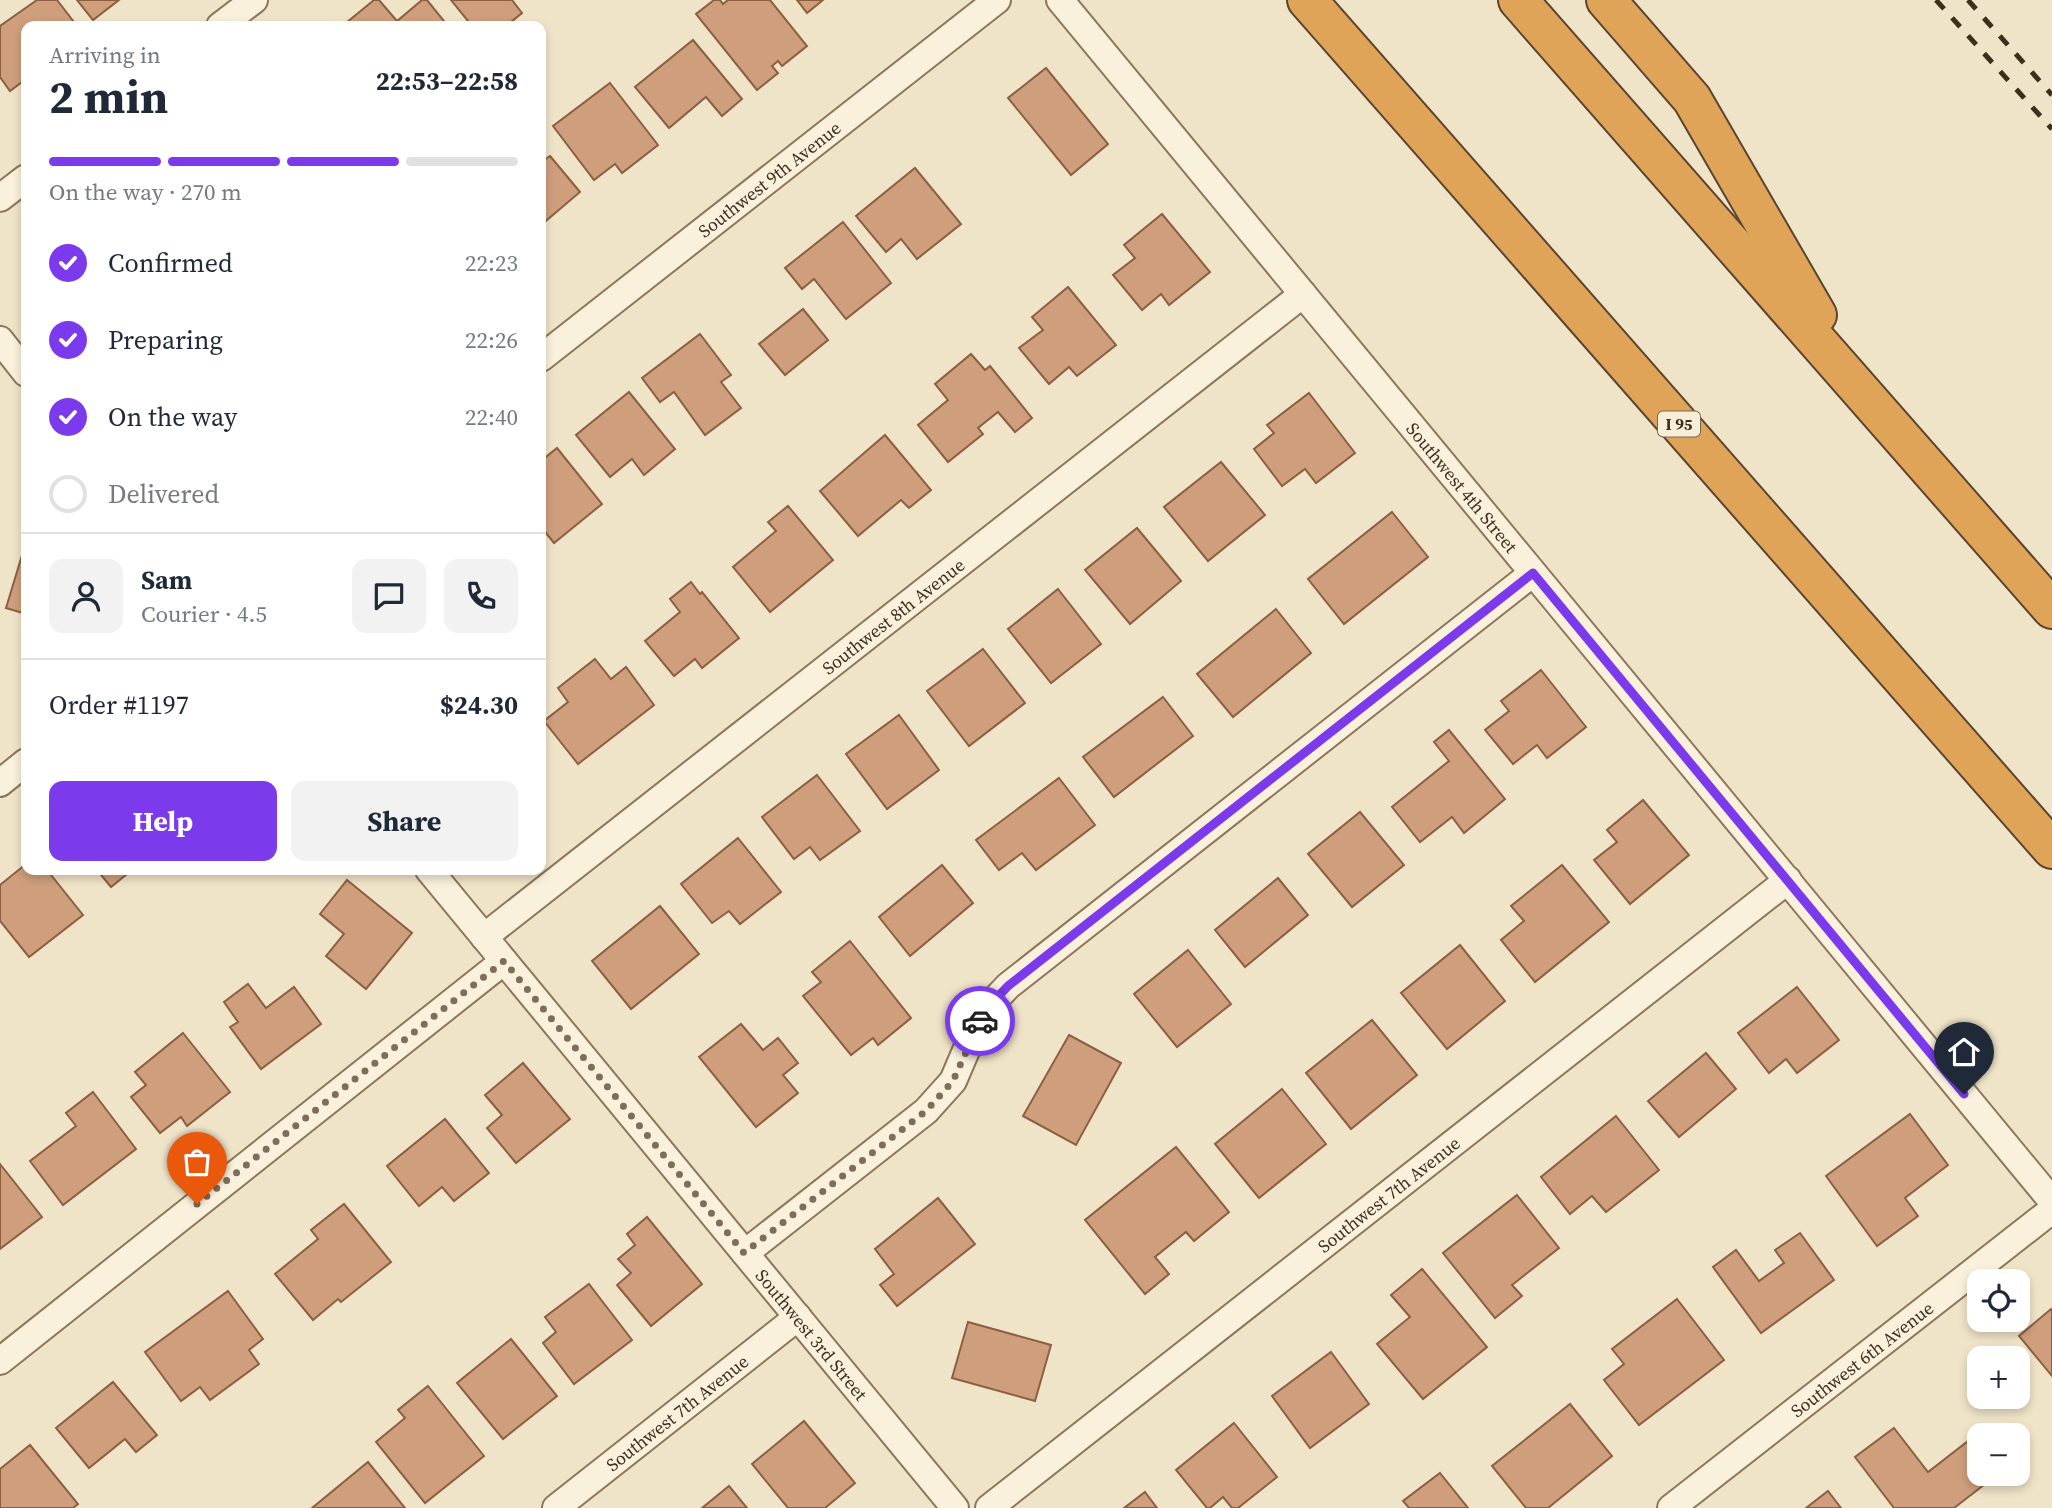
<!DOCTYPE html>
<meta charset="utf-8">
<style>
:root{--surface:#fff;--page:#f2f2f3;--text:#1f2937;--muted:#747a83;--line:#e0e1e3;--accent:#7c3aed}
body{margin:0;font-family:"Source Serif 4",serif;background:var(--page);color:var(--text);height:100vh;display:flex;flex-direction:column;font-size:26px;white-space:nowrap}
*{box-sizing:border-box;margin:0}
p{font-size:23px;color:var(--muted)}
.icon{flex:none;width:38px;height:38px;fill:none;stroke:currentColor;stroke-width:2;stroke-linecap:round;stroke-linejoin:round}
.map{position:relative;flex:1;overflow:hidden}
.details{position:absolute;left:21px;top:21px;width:525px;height:854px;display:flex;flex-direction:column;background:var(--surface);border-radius:14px;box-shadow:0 4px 10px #0003}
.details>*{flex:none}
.controls{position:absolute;left:1967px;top:1269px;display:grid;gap:14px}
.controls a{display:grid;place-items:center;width:63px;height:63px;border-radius:14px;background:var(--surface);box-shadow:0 4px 10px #0003;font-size:35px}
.pin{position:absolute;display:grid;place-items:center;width:60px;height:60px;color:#fff;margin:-72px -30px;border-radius:50% 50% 50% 0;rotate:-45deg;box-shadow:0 0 7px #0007}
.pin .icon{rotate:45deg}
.courier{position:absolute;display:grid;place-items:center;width:70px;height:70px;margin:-35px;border:5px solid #7c3aed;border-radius:50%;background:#fff;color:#222;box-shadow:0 2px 9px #0007}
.summary em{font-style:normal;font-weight:700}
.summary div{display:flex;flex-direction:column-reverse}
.summary{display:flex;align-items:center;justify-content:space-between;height:119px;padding:0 28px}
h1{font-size:46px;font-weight:700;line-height:52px}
.bar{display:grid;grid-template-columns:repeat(4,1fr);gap:10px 7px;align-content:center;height:84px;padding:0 28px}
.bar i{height:9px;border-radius:5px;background:var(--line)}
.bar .active{background:var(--accent)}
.bar p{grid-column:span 4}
.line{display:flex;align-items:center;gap:18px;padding:0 28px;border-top:2px solid var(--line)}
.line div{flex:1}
.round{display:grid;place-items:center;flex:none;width:74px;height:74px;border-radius:14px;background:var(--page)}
ol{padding:0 28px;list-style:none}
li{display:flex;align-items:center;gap:21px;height:77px}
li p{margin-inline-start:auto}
li .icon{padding:7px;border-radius:50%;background:var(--accent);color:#fff;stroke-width:4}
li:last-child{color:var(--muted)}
li i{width:38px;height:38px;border:4px solid var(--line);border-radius:50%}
.cta{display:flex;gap:14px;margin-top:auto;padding:14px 28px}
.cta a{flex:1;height:80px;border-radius:14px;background:var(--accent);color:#fff;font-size:28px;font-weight:700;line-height:80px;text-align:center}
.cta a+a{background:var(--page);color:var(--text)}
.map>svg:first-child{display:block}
.building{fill:#cf9f7d;stroke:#8d5f41;stroke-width:2}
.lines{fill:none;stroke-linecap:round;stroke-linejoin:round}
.street-casing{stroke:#8d765c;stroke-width:30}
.highway-casing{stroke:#5b4430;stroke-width:42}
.street{stroke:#faf1dc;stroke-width:26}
.highway{stroke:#e0a458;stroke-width:38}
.rail{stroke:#3d2e20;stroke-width:5;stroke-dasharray:12 12;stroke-linecap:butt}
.done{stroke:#7c6e5b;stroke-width:7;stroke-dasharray:0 12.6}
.route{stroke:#7c3aed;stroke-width:9}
.labels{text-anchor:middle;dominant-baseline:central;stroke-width:5;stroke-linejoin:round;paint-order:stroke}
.shield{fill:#f7eed8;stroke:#756857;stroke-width:2}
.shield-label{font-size:16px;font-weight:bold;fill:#3d2e20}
.street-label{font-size:18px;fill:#3d2e20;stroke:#f7eed8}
</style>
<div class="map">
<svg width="2052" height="1508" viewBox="0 0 2052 1508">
<rect width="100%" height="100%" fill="#f0e4c8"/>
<g class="building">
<path d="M37,0h20l20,26h-51v53l-16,12 -10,-14v-51z"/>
<path d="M77,0h42l-26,20z"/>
<path d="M374,0h5l18,21 25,-21h5l21,26h-100l-2,-3z"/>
<path d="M451,0h61l10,13 -16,13h-34z"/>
<path d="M714,0h6l3,4 5,-4h42l37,46 -25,20 -4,-5 -6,5 6,7 -21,17 -61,-76z"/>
<path d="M797,0h26l-16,13z"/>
<path d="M693,40l49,59 -20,17 -16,-19 -37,31 -34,-41z"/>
<path d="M1046,68l62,76 -37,31 -63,-77z"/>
<path d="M610,83l48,62 -36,28 -7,-9 -21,16 -41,-54z"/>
<path d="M550,156l30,36 -39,33v-63z"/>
<path d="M915,168l46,56 -44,35 -16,-20 -15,13 -30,-36z"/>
<path d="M1162,214l48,58 -41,33 -8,-11 -19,16 -29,-35 22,-17 -11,-13z"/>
<path d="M843,222l48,61 -45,36 -32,-40 -12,10 -17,-21z"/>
<path d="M1068,287l48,58 -39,31 -8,-9 -20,17 -30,-36 24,-18 -11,-13z"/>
<path d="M803,309l25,31 -43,35 -26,-31z"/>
<path d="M700,334l31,41 -10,7 20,26 -36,27 -31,-43 -14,10 -18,-24z"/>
<path d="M971,354l14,16 5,-4 42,52 -17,14 -17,-20 -20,16 5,6 -35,28 -30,-37 30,-25 -13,-16z"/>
<path d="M629,392l46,57 -31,26 -12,-16 -22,18 -34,-42z"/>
<path d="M1309,393l46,60 -39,30 -11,-14 -23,17 -28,-37 20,-16 -7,-8z"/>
<path d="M885,435l46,55 -22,18 -8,-8 -43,36 -38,-45z"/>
<path d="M557,448l45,56 -48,39 -13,-16v-66z"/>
<path d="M1221,462l44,53 -57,46 -44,-54z"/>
<path d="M788,506l45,54 -63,52 -37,-45 43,-36 -8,-9z"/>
<path d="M1392,512l36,45 -84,67 -36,-45z"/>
<path d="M1137,528l44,53 -51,43 -45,-54z"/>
<path d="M26,542v72l-20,-6z"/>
<path d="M691,582l9,12 2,-2 37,46 -37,30 -7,-9 -21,17 -29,-35 35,-29 -10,-13z"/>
<path d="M1058,589l43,55 -50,39 -43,-54z"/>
<path d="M1276,609l35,44 -78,64 -36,-43z"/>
<path d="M983,649l42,54 -56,43 -42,-55z"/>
<path d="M595,659l16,20 15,-12 28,38 -76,59 -34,-43 24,-19 -10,-14z"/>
<path d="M1541,670l45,57 -39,31 -10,-13 -24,19 -28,-34 24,-19 -8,-10z"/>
<path d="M1163,697l30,39 -79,61 -31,-40z"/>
<path d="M899,715l40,55 -52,39 -41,-55z"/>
<path d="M1449,730l56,69 -41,34 -12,-16 -32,25 -28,-35 57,-46 -15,-19z"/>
<path d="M817,775l43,56 -40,29 -10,-13 -16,12 -32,-42z"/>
<path d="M1059,778l36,47 -59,45 -14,-17 -23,17 -23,-30z"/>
<path d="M1643,800l46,55 -59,49 -36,-44 23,-18 -10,-12z"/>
<path d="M1360,812l44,53 -52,42 -44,-53z"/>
<path d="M738,838l43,54 -41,32 -11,-13 -17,12 -31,-39z"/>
<path d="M26,864v6h21l36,45 -54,42 -29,-36v-36z"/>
<path d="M942,865l31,38 -63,53 -31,-39z"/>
<path d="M1562,865l47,57 -74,60 -34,-42 23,-19 -13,-15z"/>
<path d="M97,870h35l-21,17z"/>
<path d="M1278,878l30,37 -63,52 -30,-37z"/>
<path d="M347,880l65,53 -46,56 -40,-33 18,-22 -24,-20z"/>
<path d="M660,906l39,48 -68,55 -39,-48z"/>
<path d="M850,941l61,77 -33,27 -5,-7 -22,17 -48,-59 18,-14 -9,-10z"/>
<path d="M1460,945l45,56 -58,48 -46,-56z"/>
<path d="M1188,950l43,54 -54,43 -43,-53z"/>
<path d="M248,984l18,24 28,-21 27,37 -60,45 -31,-42 8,-5 -14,-20z"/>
<path d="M1797,987l42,53 -42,33 -11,-14 -17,14 -31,-40z"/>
<path d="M1372,1020l45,55 -66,54 -45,-56z"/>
<path d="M741,1024l22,26 15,-12 20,25 -15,12 15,18 -42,34 -57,-70z"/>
<path d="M183,1033l47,59 -43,34 -6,-9 -21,16 -29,-36 15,-12 -11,-13z"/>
<path d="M1069,1035l52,28 -45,82 -53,-29z"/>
<path d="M1706,1053l30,36 -57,48 -31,-36z"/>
<path d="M523,1063l47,56 -54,44 -29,-35 15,-13 -17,-20z"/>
<path d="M1282,1089l44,55 -67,54 -44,-54z"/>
<path d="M93,1092l43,57 -73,56 -33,-44 46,-35 -10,-13z"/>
<path d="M1910,1114l38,51 -43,33 13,18 -41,30 -51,-70z"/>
<path d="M1616,1116l43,54 -53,42 -14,-16 -22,18 -29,-37z"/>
<path d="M445,1119l44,54 -35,28 -12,-14 -23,19 -32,-40z"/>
<path d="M1176,1147l53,65 -35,29 -8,-9 -31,25 14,17 -24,20 -60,-74z"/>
<path d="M0,1164l42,53 -42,32z"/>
<path d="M1517,1195l42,53 -47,37 10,11 -27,22 -52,-65z"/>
<path d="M938,1198l37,46 -78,62 -17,-21 14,-11 -19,-25z"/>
<path d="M344,1204l47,58 -50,40 -3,-3 -25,21 -38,-46 43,-35 -7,-9z"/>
<path d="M647,1217l55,67 -51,42 -34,-41 14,-12 -13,-14 17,-14 -8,-11z"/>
<path d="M1800,1233l34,47 -73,53 -48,-66 23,-17 23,31 25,-18 -9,-13z"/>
<path d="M1422,1269l65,78 -64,52 -46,-55 33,-27 -19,-22z"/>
<path d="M589,1284l43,56 -58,44 -31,-41 13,-11 -11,-15z"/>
<path d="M228,1291l35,48 -14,11 10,14 -49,36 -10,-13 -19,14 -36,-49z"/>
<path d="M1677,1299l47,61 -85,65 -35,-45 20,-16 -12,-15z"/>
<path d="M2051,1309l1,2v65l-33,-40z"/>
<path d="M968,1322l83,23 -16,56 -83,-23z"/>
<path d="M511,1339l46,57 -54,43 -46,-56z"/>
<path d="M1331,1352l38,52 -59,44 -38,-52z"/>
<path d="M113,1382l44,53 -21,17 -11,-13 -36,29 -33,-40z"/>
<path d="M428,1386l56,70 -59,47 -49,-61 29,-24 -7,-8z"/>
<path d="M1570,1404l42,52 -64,52h-22l-34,-42z"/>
<path d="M804,1421l51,62 -30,25h-37l-36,-44z"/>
<path d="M1234,1423l43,54 -39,31h-6l-9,-11 -13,11h-3l-31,-38z"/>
<path d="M1894,1428l34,44 53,-41 3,4h-5v39h19l-44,34h-60l-39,-51z"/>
<path d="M30,1445l48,59 -5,4h-73v-39z"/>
<path d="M368,1462l37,46h-93z"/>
<path d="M1440,1473l28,35h-59l-6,-7z"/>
<path d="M729,1486l18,22h-45z"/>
<path d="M1828,1491l13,17h-35z"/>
<path d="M1145,1492l12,16h-33z"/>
</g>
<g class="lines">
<defs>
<g id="street">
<path id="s1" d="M1060,0l992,1201"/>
<path d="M220,26l34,-26"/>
<path d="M0,198l26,-20"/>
<path d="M0,340l26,33"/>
<path id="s2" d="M541,358l456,-358"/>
<path d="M0,783l26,-21"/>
<path id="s3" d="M429,870l526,638"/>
<path id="s4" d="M484,937l819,-643"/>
<path d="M745,1253l181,-142 27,-30 21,-49 15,-26 19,-20 525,-413"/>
<path d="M0,1361l504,-400"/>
<path id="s5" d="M556,1508l242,-191"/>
<path id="s6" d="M989,1508l799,-628"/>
<path id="s7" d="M1671,1508l381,-298"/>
</g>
<g id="highway">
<path d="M1307,0l745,849"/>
<path d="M1518,0l534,609"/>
<path d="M1606,0l86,99 125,216"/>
</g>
</defs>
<use href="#street" class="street-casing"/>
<use href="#highway" class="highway-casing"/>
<use href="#street" class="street"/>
<use href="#highway" class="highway"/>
<g class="rail">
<path d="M1936,0l116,129"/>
<path d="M1968,0l84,95"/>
</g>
</g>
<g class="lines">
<path class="done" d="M197,1204l307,-243 240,292 182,-142 27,-30 27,-60"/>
<path class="route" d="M980,1021l9,-15 19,-20 525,-413 431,521"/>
</g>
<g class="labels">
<rect class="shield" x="1658" y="411.5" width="42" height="25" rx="5"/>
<g class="shield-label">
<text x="1679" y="424">I 95</text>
</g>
<g class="street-label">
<text stroke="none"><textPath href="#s2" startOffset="290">Southwest 9th Avenue</textPath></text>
<text stroke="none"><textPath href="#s1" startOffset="632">Southwest 4th Street</textPath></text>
<text stroke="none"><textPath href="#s4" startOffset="520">Southwest 8th Avenue</textPath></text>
<text stroke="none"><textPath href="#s6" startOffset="508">Southwest 7th Avenue</textPath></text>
<text stroke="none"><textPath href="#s3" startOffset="602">Southwest 3rd Street</textPath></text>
<text stroke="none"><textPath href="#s7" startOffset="242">Southwest 6th Avenue</textPath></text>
<text stroke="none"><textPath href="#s5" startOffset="154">Southwest 7th Avenue</textPath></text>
</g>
</g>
</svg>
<div class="controls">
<a><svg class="icon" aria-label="locate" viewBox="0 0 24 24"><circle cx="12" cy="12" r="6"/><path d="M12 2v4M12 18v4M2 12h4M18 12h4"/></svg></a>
<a>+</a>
<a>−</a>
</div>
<div class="pin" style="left:197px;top:1204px;background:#ea580c"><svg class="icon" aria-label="bag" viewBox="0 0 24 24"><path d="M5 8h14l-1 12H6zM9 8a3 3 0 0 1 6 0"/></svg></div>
<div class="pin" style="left:1964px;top:1094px;background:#1f2937"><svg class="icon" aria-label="home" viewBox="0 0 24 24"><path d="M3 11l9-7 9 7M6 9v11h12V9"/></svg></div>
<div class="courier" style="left:980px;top:1021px"><svg class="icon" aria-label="car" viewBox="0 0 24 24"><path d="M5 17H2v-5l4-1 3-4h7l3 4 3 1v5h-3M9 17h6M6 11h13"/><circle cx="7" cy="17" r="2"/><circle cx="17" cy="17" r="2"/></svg></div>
<section class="details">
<div class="summary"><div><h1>2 min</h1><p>Arriving in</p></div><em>22:53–22:58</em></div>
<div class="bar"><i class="active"></i><i class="active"></i><i class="active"></i><i></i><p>On the way · 270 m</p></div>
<ol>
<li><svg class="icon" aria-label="check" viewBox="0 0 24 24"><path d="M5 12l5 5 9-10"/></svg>Confirmed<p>22:23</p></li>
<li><svg class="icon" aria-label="check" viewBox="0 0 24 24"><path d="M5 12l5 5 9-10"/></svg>Preparing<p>22:26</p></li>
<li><svg class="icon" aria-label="check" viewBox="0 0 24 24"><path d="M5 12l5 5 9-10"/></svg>On the way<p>22:40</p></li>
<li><i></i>Delivered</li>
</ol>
<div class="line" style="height:126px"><a class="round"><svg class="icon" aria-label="person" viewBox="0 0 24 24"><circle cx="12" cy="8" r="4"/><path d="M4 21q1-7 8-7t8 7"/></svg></a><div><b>Sam</b><p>Courier · 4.5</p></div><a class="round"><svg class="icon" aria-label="chat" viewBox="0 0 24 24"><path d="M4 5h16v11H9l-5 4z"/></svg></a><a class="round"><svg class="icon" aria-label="phone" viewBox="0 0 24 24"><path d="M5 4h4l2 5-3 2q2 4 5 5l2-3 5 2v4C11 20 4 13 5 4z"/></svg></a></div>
<div class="line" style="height:91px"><div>Order #1197</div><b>$24.30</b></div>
<div class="cta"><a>Help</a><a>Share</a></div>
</section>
</div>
